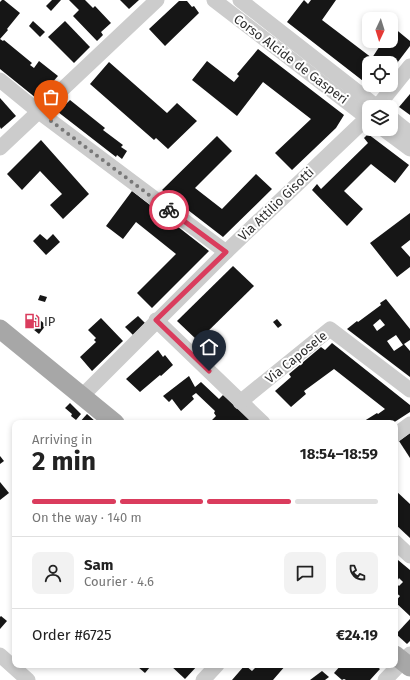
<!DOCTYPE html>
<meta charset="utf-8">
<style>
:root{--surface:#fff;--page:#f2f2f2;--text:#222;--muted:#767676;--line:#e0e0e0;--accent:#da3c5d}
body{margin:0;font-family:"Fira Sans",sans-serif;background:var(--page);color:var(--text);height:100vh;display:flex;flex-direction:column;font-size:15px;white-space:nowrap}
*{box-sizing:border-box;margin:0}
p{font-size:13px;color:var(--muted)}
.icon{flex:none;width:22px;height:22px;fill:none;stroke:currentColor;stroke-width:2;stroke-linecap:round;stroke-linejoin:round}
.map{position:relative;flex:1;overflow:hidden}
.panel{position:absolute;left:12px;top:420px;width:386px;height:248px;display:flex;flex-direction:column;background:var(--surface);border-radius:8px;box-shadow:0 2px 6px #0003}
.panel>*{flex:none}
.needle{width:26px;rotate:184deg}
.buttons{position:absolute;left:362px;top:12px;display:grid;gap:8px}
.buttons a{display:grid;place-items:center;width:36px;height:36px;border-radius:8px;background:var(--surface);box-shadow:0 2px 6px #0003;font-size:20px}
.pin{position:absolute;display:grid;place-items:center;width:34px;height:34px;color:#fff;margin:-41px -17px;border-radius:50% 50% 50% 0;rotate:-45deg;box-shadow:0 0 4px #0007}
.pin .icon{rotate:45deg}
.courier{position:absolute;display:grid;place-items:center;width:40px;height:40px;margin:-20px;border:3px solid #da3c5d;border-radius:50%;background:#fff;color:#222;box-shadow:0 1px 5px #0007}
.head em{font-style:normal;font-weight:700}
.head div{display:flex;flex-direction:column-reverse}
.head{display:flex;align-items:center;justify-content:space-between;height:68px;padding:0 20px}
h1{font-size:26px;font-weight:700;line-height:30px}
.bar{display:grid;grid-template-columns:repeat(4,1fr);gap:6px 4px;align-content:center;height:48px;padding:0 20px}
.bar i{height:5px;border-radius:3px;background:var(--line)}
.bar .selected{background:var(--accent)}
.bar p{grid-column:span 4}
.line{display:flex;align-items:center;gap:10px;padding:0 20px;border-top:1px solid var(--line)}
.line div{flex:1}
.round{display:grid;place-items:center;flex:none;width:42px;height:42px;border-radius:8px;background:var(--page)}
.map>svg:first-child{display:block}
.building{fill:#161616;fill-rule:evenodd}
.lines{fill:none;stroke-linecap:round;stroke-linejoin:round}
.minor{stroke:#ccc;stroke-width:15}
.major{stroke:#a7a7a7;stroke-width:19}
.done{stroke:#787878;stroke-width:4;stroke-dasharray:0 7.2}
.route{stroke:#da3c5d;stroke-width:5}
.labels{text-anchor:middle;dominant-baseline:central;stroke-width:4;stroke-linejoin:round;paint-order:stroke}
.street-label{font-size:13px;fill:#2f2f2f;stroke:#fff}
.poi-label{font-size:13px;fill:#2f2f2f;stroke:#fff;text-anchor:start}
</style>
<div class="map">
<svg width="410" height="680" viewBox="0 0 410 680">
<rect width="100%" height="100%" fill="#fff"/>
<g class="building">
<path d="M2,0h2l16,13 -13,16 1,1 -8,9 3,2 1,-1 28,23 -2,2 4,3 5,-7 19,15 -7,8h-1l-4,5 -2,-1 -8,10 -36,-29v-67z"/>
<path d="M52,0h9l-10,11 -5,-5z"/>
<path d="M69,0h16l8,8 2,-2 16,17 -10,9 2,3 -6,6 -24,-25 6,-6z"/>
<path d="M120,0h19l-10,9z"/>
<path d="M304,0l4,4 3,-4h25l-14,20 50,38 11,-17h8v-12l2,-2 17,14v5l-19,25v-8h-22v22h11l-4,6 -89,-69z"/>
<path d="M179,1h8l5,6 2,-1 5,7 -34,33 -16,-17z"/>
<path d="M33,21l12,11 -5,5 -11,-11z"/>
<path d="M65,21l25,26 -16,16 -26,-26z"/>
<path d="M258,49l86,66 -8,13 -44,42 -17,-17 36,-34 -48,-37 -26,34 -45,-36 15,-19 27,21 5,-6 -2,-2z"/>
<path d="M109,62l58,51 10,-10 20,18 -29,28 -12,-11 -2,2 -64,-56z"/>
<path d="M410,94v21l-11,-8z"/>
<path d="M0,98l16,18 -15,13 -1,-2z"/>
<path d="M70,100l35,28 -2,2 20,15 -2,2 6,4 -5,8 -5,-4 -1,2 -58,-45z"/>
<path d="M368,134l41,31 -14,18 -24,-19 -27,27 19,18 -16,17 -35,-36 5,-6 4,5 47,-46 -4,-5z"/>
<path d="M217,136l15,15 -37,37 27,21 34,-35 16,15 -49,48 -61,-47z"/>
<path d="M41,140l48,54 -26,25 -13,-14 12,-11 -22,-23 -18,19 -15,-16z"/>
<path d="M132,191l77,60 -57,57 -15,-15 39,-39 -40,-32 -13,17 -17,-13z"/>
<path d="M410,213v27l-9,7 9,10v10l-13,10 -27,-34z"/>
<path d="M40,234l7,6 6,-6 7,8 -14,13 -13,-14z"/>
<path d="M233,266l21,20 -56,55 -21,-20z"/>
<path d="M40,295l7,2 -2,5 -7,-2z"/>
<path d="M386,299l24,30v11l-6,4 6,7v26l-63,-48 10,-8 1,1 23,-17 -1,-2zM380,319l5,6 -8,6 -4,-6zM396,335l7,10 -9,6 -7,-10z"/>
<path d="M35,316l11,9 -7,9 -11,-9z"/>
<path d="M138,316l7,7 -12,12 -8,-8z"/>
<path d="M101,318l22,23 -31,30 -12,-14 16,-15 -2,-2 2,-2 -8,-8z"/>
<path d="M277,319l5,6 -4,3 -5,-6z"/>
<path d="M332,343l78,62v7l-17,11h-32l16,-10 1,1 7,-5 -51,-40 -30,22 2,3 -15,13 -16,-16 16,-14 -2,-3 32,-27 4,3z"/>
<path d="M158,350l5,7 2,-2 8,10 -12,11 -1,-1 -20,17 -14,-13z"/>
<path d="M189,376l6,11 6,-5 18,17 4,-4 31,28h-45l7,-7 -2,-3 1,-2 -19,-18 -4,3 2,3 -13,12 -9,-12 -3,3 -6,-6z"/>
<path d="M70,403l11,11 -5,6 -5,-4 1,-2 -7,-6z"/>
<path d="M87,414l10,9h-18z"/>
<path d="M410,433v25l-11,-17z"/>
<path d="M0,456l4,5 -4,3z"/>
<path d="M0,482l9,11 -9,7z"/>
<path d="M395,490l15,14v34l-15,-14z"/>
<path d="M398,560l12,10v46l-15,-14 5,-6 -5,-4v-29zM399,578l4,4 -4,4 -3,-3z"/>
<path d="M1,616l6,5 -7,8v-12z"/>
<path d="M410,619v22l-3,3 -11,-10z"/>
<path d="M140,665h8l2,2 -5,6 -7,-6z"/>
<path d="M170,665h28l-13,14z"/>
<path d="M245,665l7,6 6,-6h28l-13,15h-41z"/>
<path d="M341,665l2,2 1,-2h31l5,4 -10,11h-24l-2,-1 -2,1 -8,-7z"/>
<path d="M322,671l7,6 -4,3h-15z"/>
</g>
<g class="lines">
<g class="minor">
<path d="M214,0l155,119"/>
<path d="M240,0l137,107"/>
<path d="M0,80l39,32 187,140"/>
<path d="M377,107l33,-41"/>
<path d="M391,118l19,15"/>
<path d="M383,129l27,20"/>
<path d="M0,148l157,-148"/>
<path d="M156,320l107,103"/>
<path d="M82,396l144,-144 143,-136"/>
<path d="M240,402l90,-73 80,61"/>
<path d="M395,435l15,-11"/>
<path d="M395,542l15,14"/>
<path d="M0,655l28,25"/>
<path d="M203,680l14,-15"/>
<path d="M385,680l25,-26"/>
</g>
<g class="major">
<path d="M0,329l115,94"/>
<path d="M395,655l15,12"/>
</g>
</g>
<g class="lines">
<path class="done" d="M51,121l118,89"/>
<path class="route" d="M169,210l57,42 -70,68 53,51"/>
</g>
<defs>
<symbol id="fuel-bare" viewBox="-9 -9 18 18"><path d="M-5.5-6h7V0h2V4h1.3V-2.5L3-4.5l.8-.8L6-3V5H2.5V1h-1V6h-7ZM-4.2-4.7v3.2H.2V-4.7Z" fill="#da3c5d" stroke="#fff" stroke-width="2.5" paint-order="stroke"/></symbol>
</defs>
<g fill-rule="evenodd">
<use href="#fuel-bare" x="21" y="310" width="22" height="22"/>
</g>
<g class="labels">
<g class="street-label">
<text transform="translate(291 59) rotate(37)">Corso Alcide de Gasperi</text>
<text transform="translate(276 204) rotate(-44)">Via Attilio Gisotti</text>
<text transform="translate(296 357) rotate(-39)">Via Caposele</text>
</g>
<g class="poi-label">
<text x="44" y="321">IP</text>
</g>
</g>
</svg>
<div class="buttons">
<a><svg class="needle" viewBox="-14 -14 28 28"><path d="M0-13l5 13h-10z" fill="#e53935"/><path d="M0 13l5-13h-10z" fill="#767676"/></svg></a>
<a><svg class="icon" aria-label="locate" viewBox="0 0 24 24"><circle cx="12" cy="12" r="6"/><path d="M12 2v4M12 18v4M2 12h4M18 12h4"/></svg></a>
<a><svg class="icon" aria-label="layers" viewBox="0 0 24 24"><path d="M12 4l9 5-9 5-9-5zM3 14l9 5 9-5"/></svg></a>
</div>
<div class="pin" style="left:51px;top:121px;background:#ea580c"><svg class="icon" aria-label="bag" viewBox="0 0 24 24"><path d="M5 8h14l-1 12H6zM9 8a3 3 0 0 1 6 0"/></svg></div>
<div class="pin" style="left:209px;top:371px;background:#1f2937"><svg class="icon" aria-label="home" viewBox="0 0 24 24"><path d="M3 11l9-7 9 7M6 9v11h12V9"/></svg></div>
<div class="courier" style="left:169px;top:210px"><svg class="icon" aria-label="bike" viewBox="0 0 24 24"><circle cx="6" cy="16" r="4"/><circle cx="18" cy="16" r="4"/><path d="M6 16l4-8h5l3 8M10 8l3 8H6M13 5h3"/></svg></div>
<section class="panel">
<div class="head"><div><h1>2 min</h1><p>Arriving in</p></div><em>18:54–18:59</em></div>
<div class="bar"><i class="selected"></i><i class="selected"></i><i class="selected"></i><i></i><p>On the way · 140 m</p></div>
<div class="line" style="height:72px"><a class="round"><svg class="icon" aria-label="person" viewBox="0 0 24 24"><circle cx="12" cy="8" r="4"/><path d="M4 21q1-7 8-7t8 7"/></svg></a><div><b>Sam</b><p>Courier · 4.6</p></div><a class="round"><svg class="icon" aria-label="chat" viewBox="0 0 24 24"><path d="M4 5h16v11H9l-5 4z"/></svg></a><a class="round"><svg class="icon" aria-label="phone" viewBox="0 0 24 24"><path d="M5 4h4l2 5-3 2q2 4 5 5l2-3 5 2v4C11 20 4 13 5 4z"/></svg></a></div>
<div class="line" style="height:52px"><div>Order #6725</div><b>€24.19</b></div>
</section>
</div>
